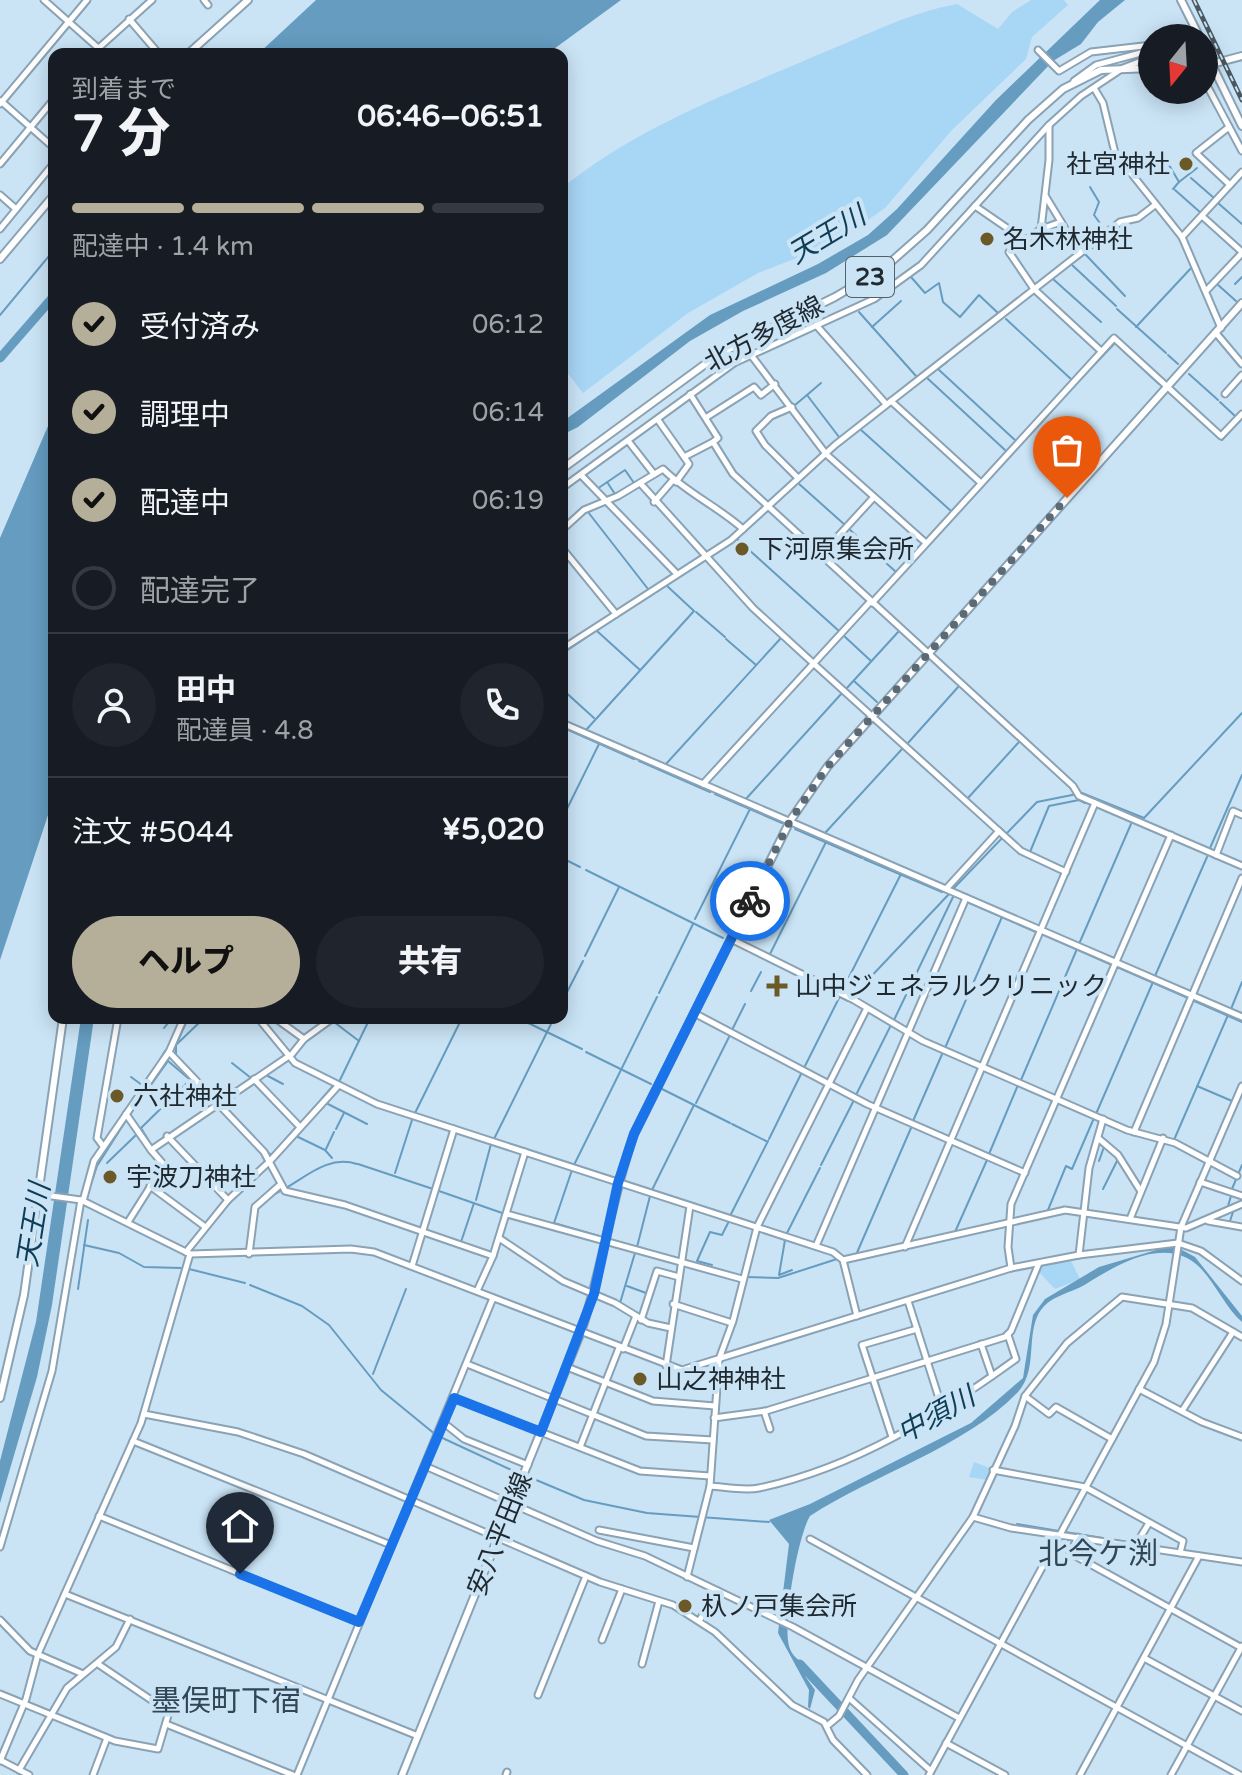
<!DOCTYPE html>
<html lang="ja">
<meta charset="utf-8">
<style>
:root{--surface:#171b24;--page:#20242c;--text:#f1f3f6;--muted:#9ea1a6;--line:#363941;--accent:#b5ae99}
body{margin:0;font-family:"Varela Round","Noto Sans JP",sans-serif;background:var(--page);color:var(--text);height:100vh;display:flex;flex-direction:column;font-size:30px;white-space:nowrap}
*{box-sizing:border-box;margin:0}
p{font-size:26px;color:var(--muted)}
.icon{flex:none;width:44px;height:44px;fill:none;stroke:currentColor;stroke-width:2;stroke-linecap:round;stroke-linejoin:round}
.map{position:relative;flex:1;overflow:hidden}
.drawer{position:absolute;left:48px;top:48px;width:520px;height:976px;display:flex;flex-direction:column;background:var(--surface);border-radius:16px;box-shadow:0 4px 20px #0003}
.drawer>*{flex:none}
.needle{width:52px;rotate:198deg}
.tools{position:absolute;left:1138px;top:24px;display:grid;gap:16px}
.tools a{display:grid;place-items:center;width:80px;height:80px;border-radius:50%;background:var(--surface);box-shadow:0 4px 20px #0003;font-size:40px}
.pin{position:absolute;display:grid;place-items:center;width:68px;height:68px;color:#fff;margin:-82px -34px;border-radius:50% 50% 50% 0;rotate:-45deg;box-shadow:0 0 8px #0007}
.pin .icon{rotate:45deg}
.courier{position:absolute;display:grid;place-items:center;width:80px;height:80px;margin:-40px;border:6px solid #1a73e8;border-radius:50%;background:#fff;color:#222;box-shadow:0 2px 10px #0007}
.overview em{font-style:normal;font-weight:800}
.overview div{display:flex;flex-direction:column-reverse}
.overview{display:flex;align-items:center;justify-content:space-between;height:136px;padding:0 24px}
h1{font-size:52px;font-weight:800;line-height:60px}
.bar{display:grid;grid-template-columns:repeat(4,1fr);gap:12px 8px;align-content:center;height:96px;padding:0 24px}
.bar i{height:10px;border-radius:6px;background:var(--line)}
.bar .current{background:var(--accent)}
.bar p{grid-column:span 4}
.line{display:flex;align-items:center;gap:20px;padding:0 24px;border-top:2px solid var(--line)}
.line div{flex:1}
.round{display:grid;place-items:center;flex:none;width:84px;height:84px;border-radius:42px;background:var(--page)}
ol{padding:0 24px;list-style:none}
li{display:flex;align-items:center;gap:24px;height:88px}
li p{margin-inline-start:auto}
li .icon{padding:8px;border-radius:50%;background:var(--accent);color:#111;stroke-width:4}
li:last-child{color:var(--muted)}
li i{width:44px;height:44px;border:4px solid var(--line);border-radius:50%}
.button{display:flex;gap:16px;margin-top:auto;padding:16px 24px}
.button a{flex:1;height:92px;border-radius:48px;background:var(--accent);color:#111;font-size:32px;font-weight:800;line-height:92px;text-align:center}
.button a+a{background:var(--page);color:var(--text)}
.map>svg:first-child{display:block}
.green{fill:#a8d6f5}
.water{fill:#659cc0}
.lines{fill:none;stroke-linecap:round;stroke-linejoin:round}
.stream{stroke:#659cc0;stroke-width:2}
.river{stroke:#659cc0;stroke-width:9}
.minor-casing{stroke:#8aa2b4;stroke-width:9}
.major-casing{stroke:#8aa2b4;stroke-width:10}
.minor{stroke:#fff;stroke-width:5}
.major{stroke:#fff;stroke-width:6}
.rail-casing{stroke:#4a5861;stroke-width:5}
.rail{stroke:#cae4f6;stroke-width:2;stroke-dasharray:6;stroke-linecap:butt}
.major-bridge-casing{stroke:#8aa2b4;stroke-width:10;stroke-linecap:butt}
.major-bridge{stroke:#fff;stroke-width:6}
.done{stroke:#5b6a75;stroke-width:8;stroke-dasharray:0 14.4}
.route{stroke:#1a73e8;stroke-width:10}
.poi-dot{fill:#6c5928;stroke:#cae4f6;stroke-width:3}
.labels{text-anchor:middle;dominant-baseline:central;stroke-width:8;stroke-linejoin:round;paint-order:stroke}
.shield{fill:#cae4f6;stroke:#52616b;stroke-width:2}
.shield-label{font-size:24px;font-weight:bold;fill:#1f292f}
.poi-label{font-size:26px;fill:#1f292f;stroke:#cae4f6;text-anchor:start}
.street-label{font-size:26px;fill:#1f292f;stroke:#cae4f6}
.water-label{font-size:28px;font-style:italic;fill:#0f3d56;stroke:#cae4f6}
.quarter-label{font-size:30px;fill:#314756;stroke:#cae4f6}
</style>
<div class="map">
<svg width="1242" height="1775" viewBox="0 0 1242 1775">
<rect width="100%" height="100%" fill="#cae4f6"/>
<g class="green">
<path d="M1031,0h33l4,5 -36,32 -6,22 -74,71 -67,78 -50,35 -77,30 -70,40 -105,80 -21,-27v-178c75,-61 170,-96 258,-134 44,-18 91,-42 137,-50l41,25 14,-17z"/>
<path d="M1070,1259l10,20 -25,10 -17,-18 2,-5z"/>
<path d="M974,1462l18,7 -4,11 -19,-3z"/>
</g>
<g class="water">
<path d="M316,0h305l-74,54h-289z"/>
<path d="M1100,0h25l-27,22 -17,22 -28,17 -166,174 -61,38 -83,38 -53,30 -112,86 -16,8v-13l148,-107 108,-51 50,-29 29,-26 99,-109z"/>
<path d="M54,412v385l-54,163v-422z"/>
<path d="M81,1018h13l-42,287 -15,72 -37,126v-42l36,-139z"/>
<path d="M1173,1245l22,12 47,59v6c-20,-17 -32,-53 -55,-64 -34,-16 -73,9 -101,26 -18,11 -39,11 -49,33 -10,24 0,54 -19,75 -54,56 -144,82 -208,124 -12,19 -29,113 -20,133 4,10 13,13 20,21l-5,6 10,14 -5,19 -2,-2 1,-17 -31,-57 11,-89 -20,-24 41,-16 161,-81 52,-45 10,-63 12,-16 54,-32z"/>
</g>
<g class="lines">
<g class="stream">
<path d="M1169,165l10,17 -6,7"/>
<path d="M1191,178l23,20"/>
<path d="M1179,182l18,-14"/>
<path d="M1090,187l9,15 -5,13 11,15"/>
<path d="M1175,190l26,23"/>
<path d="M1218,203l24,21"/>
<path d="M911,277l14,16 14,-10 4,19 17,15 19,-22 20,19"/>
<path d="M1053,279l48,43"/>
<path d="M1217,284l19,17"/>
<path d="M1235,284l7,-7"/>
<path d="M1116,306l-45,-42 14,-10 40,42"/>
<path d="M1117,309l49,44"/>
<path d="M859,312l57,64"/>
<path d="M0,315l54,-65"/>
<path d="M1006,319l66,61"/>
<path d="M872,327l29,-26"/>
<path d="M1136,327l57,-61"/>
<path d="M948,353l13,-10"/>
<path d="M1168,355l10,9"/>
<path d="M947,362l-9,7 78,72"/>
<path d="M1189,374l29,26"/>
<path d="M926,377l79,73"/>
<path d="M1070,390l45,-47 44,41"/>
<path d="M1171,394l51,46 20,-22"/>
<path d="M807,395l14,-12"/>
<path d="M895,401l40,-30"/>
<path d="M1220,402l15,14"/>
<path d="M795,405l12,-10 32,42"/>
<path d="M860,429l91,82"/>
<path d="M830,453l61,-49"/>
<path d="M607,482l8,12"/>
<path d="M798,483l47,42"/>
<path d="M597,489l28,-19 9,13"/>
<path d="M605,504l-17,8 60,77"/>
<path d="M849,529l47,43"/>
<path d="M737,539l102,92"/>
<path d="M693,568l12,-8"/>
<path d="M696,612l29,25"/>
<path d="M622,613l8,-5"/>
<path d="M597,631l43,39"/>
<path d="M843,635l28,26"/>
<path d="M726,639l30,26"/>
<path d="M563,653l52,-35"/>
<path d="M854,681l23,21"/>
<path d="M562,689l32,29"/>
<path d="M846,689l53,-58"/>
<path d="M564,728l70,31"/>
<path d="M908,743l51,-57"/>
<path d="M625,747l-39,-17 108,-119 -28,-26"/>
<path d="M639,761l71,31"/>
<path d="M666,764l115,-126"/>
<path d="M715,794l67,29"/>
<path d="M968,798l51,-56"/>
<path d="M745,800l97,-107"/>
<path d="M562,819l37,-75"/>
<path d="M795,829l67,29"/>
<path d="M825,833l78,-85"/>
<path d="M1210,848l32,-73"/>
<path d="M1030,852l19,-46 30,-6 6,3"/>
<path d="M562,858l18,9"/>
<path d="M864,859l78,33"/>
<path d="M586,870l137,68"/>
<path d="M953,889l84,-87 45,-9 62,25 98,-105"/>
<path d="M967,902l69,30"/>
<path d="M695,919l55,-110"/>
<path d="M1045,929l15,6"/>
<path d="M1042,934l70,31"/>
<path d="M737,945l111,56 101,-107"/>
<path d="M770,954l56,-112"/>
<path d="M585,956l34,-69"/>
<path d="M1114,958l-35,-14 52,-120"/>
<path d="M1117,967l71,31"/>
<path d="M1155,976l52,-119"/>
<path d="M1242,982l-11,27 11,4"/>
<path d="M751,991l10,-19"/>
<path d="M842,991l59,-117"/>
<path d="M659,993l34,-69"/>
<path d="M1192,1000l50,22"/>
<path d="M562,1002l21,-41"/>
<path d="M518,1018l64,31"/>
<path d="M894,1020l59,-123"/>
<path d="M334,1022l25,19"/>
<path d="M164,1028l8,-10"/>
<path d="M732,1030l13,-26"/>
<path d="M177,1044l27,-26"/>
<path d="M945,1048l57,-131"/>
<path d="M586,1052l65,32"/>
<path d="M176,1057v-12l12,-27"/>
<path d="M232,1063l19,15"/>
<path d="M157,1065l8,-14"/>
<path d="M805,1066l35,-70"/>
<path d="M266,1075l17,9"/>
<path d="M131,1077l11,8"/>
<path d="M1021,1080l56,-131"/>
<path d="M339,1082l31,-64"/>
<path d="M1197,1086l35,15"/>
<path d="M662,1089l68,34"/>
<path d="M856,1095l35,-70"/>
<path d="M132,1100l22,-32"/>
<path d="M326,1103l41,21"/>
<path d="M696,1103l34,-68"/>
<path d="M131,1113l37,-52 20,17"/>
<path d="M415,1113l47,-95"/>
<path d="M1096,1114l57,-132"/>
<path d="M913,1121l30,-69"/>
<path d="M301,1123l31,-36"/>
<path d="M732,1124l34,17"/>
<path d="M336,1129l8,-16"/>
<path d="M296,1136l29,14 7,8"/>
<path d="M494,1139l60,-121"/>
<path d="M769,1139l33,-67"/>
<path d="M1174,1140l54,-125"/>
<path d="M152,1146l-11,-18 49,-48"/>
<path d="M326,1149l8,-17"/>
<path d="M268,1153l4,2 26,-30"/>
<path d="M989,1154l29,-69"/>
<path d="M1099,1161l5,-14"/>
<path d="M107,1163l30,-29"/>
<path d="M358,1164l75,25"/>
<path d="M574,1165l83,-168"/>
<path d="M821,1165l33,-65"/>
<path d="M572,1170l-18,53 45,13"/>
<path d="M231,1172l12,11 23,-22"/>
<path d="M395,1173l17,-53"/>
<path d="M286,1188c22,-13 44,-33 71,-24"/>
<path d="M1103,1189l15,-30"/>
<path d="M1232,1189l10,-24"/>
<path d="M89,1190l8,-24 28,-44"/>
<path d="M652,1190l42,-85"/>
<path d="M439,1191l66,23"/>
<path d="M271,1196l11,-6"/>
<path d="M476,1200l15,-56"/>
<path d="M1228,1206l3,-10"/>
<path d="M1048,1210l18,-44 6,3 22,-51"/>
<path d="M730,1216l38,-75"/>
<path d="M1230,1221l3,-9"/>
<path d="M759,1231l10,3"/>
<path d="M955,1232l32,-72"/>
<path d="M787,1233l33,-65"/>
<path d="M773,1235l12,5 -6,35 13,-5"/>
<path d="M450,1239l11,3 13,-39"/>
<path d="M612,1240l25,7 13,-51"/>
<path d="M84,1245l35,8 25,14 37,1"/>
<path d="M639,1247l20,7"/>
<path d="M856,1255l55,-127"/>
<path d="M712,1265l-15,-4 13,-29 12,3 7,-14"/>
<path d="M189,1269l56,14"/>
<path d="M745,1277l33,1 59,-19"/>
<path d="M250,1285l52,21 27,19 52,65 55,45 82,38"/>
<path d="M627,1286l19,7"/>
<path d="M78,1289l10,-69"/>
<path d="M620,1303l15,-50"/>
<path d="M373,1374l33,-85"/>
<path d="M529,1477l55,23 63,13 122,9"/>
<path d="M1017,1524l42,7"/>
<path d="M1065,1532l69,11"/>
<path d="M1140,1544l38,6"/>
<path d="M1184,1551l33,5"/>
</g>
<g class="river">
<path d="M0,358l54,-62"/>
<path d="M800,1664l104,111"/>
</g>
<defs>
<g id="minor">
<path d="M44,0l61,54"/>
<path d="M204,0l4,5"/>
<path d="M129,19l30,35"/>
<path d="M1038,50l21,21 32,-19 61,-7"/>
<path d="M92,54l60,-54"/>
<path d="M1204,80l38,71"/>
<path d="M1074,81l22,-16 56,-15"/>
<path d="M1094,88l9,15 12,50 67,84 39,91"/>
<path d="M1,101l53,47"/>
<path d="M0,104l87,-104"/>
<path d="M1229,127l-33,26 34,32"/>
<path d="M0,164l54,-65"/>
<path d="M0,195l16,14"/>
<path d="M1046,197l34,56"/>
<path d="M975,206l48,33"/>
<path d="M1202,216l40,36"/>
<path d="M1061,222l-20,7 -32,23 25,37 67,62"/>
<path d="M0,229l54,-66"/>
<path d="M1041,229l8,-69v-35"/>
<path d="M1182,237l60,-65"/>
<path d="M1206,291l36,-38"/>
<path d="M816,325l70,79"/>
<path d="M1216,333l26,31"/>
<path d="M751,355l75,99 100,89"/>
<path d="M690,394l28,44 -5,4 20,32 340,312 6,10 163,70"/>
<path d="M1225,394l17,-19"/>
<path d="M891,401l90,82"/>
<path d="M792,407l-21,9 -15,15 9,14 33,33"/>
<path d="M707,417l47,-30 7,8 14,-11"/>
<path d="M658,420l31,44 -13,18"/>
<path d="M629,442l25,32"/>
<path d="M686,456l27,-14"/>
<path d="M581,475l96,99"/>
<path d="M641,484l112,124 60,55 208,188 45,21"/>
<path d="M562,488l172,-125 140,-64 47,-34 128,-140 32,-29 42,-28 29,-11"/>
<path d="M654,502l19,-22"/>
<path d="M562,530l22,-20 34,-14 45,-27c24,24 54,37 80,60"/>
<path d="M562,548l54,66"/>
<path d="M820,556l54,-59"/>
<path d="M872,603l242,-265 107,98 21,-22"/>
<path d="M562,649l169,-109 104,-95 285,-223 18,-4 17,-13"/>
<path d="M562,723l680,294"/>
<path d="M703,784l167,-182"/>
<path d="M1216,855l17,-44 9,4"/>
<path d="M946,889l53,-58"/>
<path d="M731,939l123,61 69,41 204,89 48,13 62,33"/>
<path d="M694,1013l173,91 158,69"/>
<path d="M258,1018l37,45 82,41 456,148 10,8 14,56"/>
<path d="M275,1018l29,21"/>
<path d="M169,1052l95,100 21,39 60,14 148,51"/>
<path d="M254,1079l46,48"/>
<path d="M126,1114l25,36 141,-96 12,-15 29,-21"/>
<path d="M1134,1132l108,-254"/>
<path d="M167,1136l61,64"/>
<path d="M1098,1138l20,17 22,35"/>
<path d="M103,1146l-6,-8 21,-120"/>
<path d="M1200,1182l42,14"/>
<path d="M150,1186l54,40"/>
<path d="M37,1194l44,6 109,54 161,-5 23,3 308,118 329,-102 68,-13 99,-12 23,8 41,30"/>
<path d="M83,1201l11,-40 75,-109 15,-34"/>
<path d="M507,1214l235,65"/>
<path d="M1130,1219l33,-81"/>
<path d="M1208,1221l34,6"/>
<path d="M128,1222l36,-57 -13,-15"/>
<path d="M499,1238l64,43 52,22 33,20 23,5"/>
<path d="M816,1246l150,-348"/>
<path d="M905,1247l190,-444"/>
<path d="M186,1252l42,-52 42,-39 68,-75"/>
<path d="M249,1254l6,-47 25,-22"/>
<path d="M1079,1255l10,-87 14,-49"/>
<path d="M843,1260l222,-50 121,18 56,-24"/>
<path d="M412,1266l42,-137"/>
<path d="M1011,1268l-3,-21 3,-43 160,-369"/>
<path d="M477,1291l16,-35 32,-104"/>
<path d="M908,1301l35,110"/>
<path d="M673,1304l59,19"/>
<path d="M641,1320l16,-49 22,6"/>
<path d="M981,1344l11,32"/>
<path d="M623,1349l13,-33"/>
<path d="M467,1364l179,72 67,4"/>
<path d="M666,1366l24,-160"/>
<path d="M567,1367l86,34 62,5"/>
<path d="M1139,1389l63,33 40,15"/>
<path d="M1025,1396l24,18 7,-7 56,32"/>
<path d="M454,1398l186,73 70,5"/>
<path d="M764,1411l6,18"/>
<path d="M1182,1411l51,-79"/>
<path d="M144,1414l94,18 66,22 296,128 73,23 42,27 77,73 32,17 9,18 34,35"/>
<path d="M714,1418l52,-7 239,-74 6,-6 28,-68"/>
<path d="M444,1423l20,16 64,26"/>
<path d="M892,1437l-30,-92 55,-16"/>
<path d="M133,1441l258,104"/>
<path d="M580,1447l39,-99"/>
<path d="M425,1466l172,75 48,15 148,71 166,91"/>
<path d="M993,1470l92,17 98,54 -3,12"/>
<path d="M710,1486c15,1 34,5 49,2 95,-20 180,-73 257,-129l-8,-24"/>
<path d="M99,1516l260,106"/>
<path d="M973,1517l38,11 231,34"/>
<path d="M599,1530l95,18"/>
<path d="M1078,1537l-8,16 172,95"/>
<path d="M810,1539l430,236"/>
<path d="M1135,1546l14,-23"/>
<path d="M0,1547l52,-176 29,-171"/>
<path d="M687,1577l23,-91 9,-127 14,-38 24,-94 110,-219"/>
<path d="M65,1594l353,142"/>
<path d="M0,1620l30,31 53,23"/>
<path d="M699,1621l19,-30"/>
<path d="M602,1640l20,-51"/>
<path d="M1144,1658l98,53"/>
<path d="M642,1664l17,-63"/>
<path d="M0,1694l115,47 43,8 11,-37 -71,-48"/>
<path d="M538,1695l48,-119"/>
<path d="M849,1698l82,73"/>
<path d="M166,1724l127,51"/>
<path d="M827,1726l12,-10 19,-36 115,-163 42,-91 10,-30 42,-53 55,-46 70,11 50,29"/>
<path d="M946,1743l59,32"/>
<path d="M0,1760l29,15"/>
<path d="M0,1761l26,-62 12,-45 103,-231 49,-169"/>
<path d="M19,1770l48,-82 49,-41 14,-28"/>
<path d="M93,1775l14,-37"/>
<path d="M297,1775l196,-477"/>
<path d="M506,1775l1,-3"/>
<path d="M929,1775l225,-413 12,-38 15,-97 61,-141"/>
<path d="M1080,1775l119,-219"/>
<path d="M1171,1775l71,-129"/>
</g>
<g id="major">
<path d="M1181,0l19,38"/>
<path d="M1204,47l6,13"/>
<path d="M188,54l60,-54"/>
<path d="M1204,66l38,-10"/>
<path d="M1215,71l27,55"/>
<path d="M0,259l54,-64"/>
<path d="M562,469l157,-115 116,-57 49,-29 43,-38 101,-110 35,-31 38,-19 51,-2"/>
<path d="M0,1398l24,-103 39,-277"/>
<path d="M402,1775l179,-443c22,-65 30,-133 53,-198l156,-313 38,-55 414,-463"/>
</g>
</defs>
<use href="#minor" class="minor-casing"/>
<use href="#major" class="major-casing"/>
<use href="#minor" class="minor"/>
<use href="#major" class="major"/>
<defs>
<path id="rail" d="M1194,0l48,100"/>
</defs>
<use href="#rail" class="rail-casing"/>
<use href="#rail" class="rail"/>
<defs>
<path id="major-bridge" d="M1210,60l5,11"/>
</defs>
<use href="#major-bridge" class="major-bridge-casing"/>
<use href="#major-bridge" class="major-bridge"/>
</g>
<g class="lines">
<path class="done" d="M750,901l40,-80 38,-55 239,-268"/>
<path class="route" d="M240,1574l119,48 95,-224 87,34 53,-138 24,-111 16,-49 116,-233"/>
</g>
<g class="poi-dot">
<circle cx="1186" cy="164" r="8"/>
<circle cx="987" cy="239" r="8"/>
<circle cx="742" cy="549" r="8"/>
<path d="M773 974h8v8h8v8h-8v8h-8v-8h-8v-8h8z"/>
<circle cx="117" cy="1096" r="8"/>
<circle cx="110" cy="1177" r="8"/>
<circle cx="640" cy="1379" r="8"/>
<circle cx="685" cy="1606" r="8"/>
</g>
<g class="labels">
<rect class="shield" x="846" y="257" width="48" height="40" rx="6"/>
<g class="shield-label">
<text x="870" y="277">23</text>
</g>
<g class="poi-label">
<text x="1170" y="164" text-anchor="end">社宮神社</text>
<text x="1003" y="239">名木林神社</text>
<text x="758" y="549">下河原集会所</text>
<text x="795" y="986">山中ジェネラルクリニック</text>
<text x="133" y="1096">六社神社</text>
<text x="126" y="1177">宇波刀神社</text>
<text x="656" y="1379">山之神神社</text>
<text x="701" y="1606">杁ノ戸集会所</text>
</g>
<g class="street-label">
<text transform="translate(764 334) rotate(-28)">北方多度線</text>
<text transform="translate(500 1534) rotate(-68)">安八平田線</text>
</g>
<g class="water-label">
<text transform="translate(827 235) rotate(-31)">天王川</text>
<text transform="translate(34 1225) rotate(-81)">天王川</text>
<text transform="translate(936 1415) rotate(-29)">中須川</text>
</g>
<g class="quarter-label">
<text x="1098" y="1554">北今ケ渕</text>
<text x="226" y="1701">墨俣町下宿</text>
</g>
</g>
</svg>
<div class="tools">
<a><svg class="needle" viewBox="-14 -14 28 28"><path d="M0-13l5 13h-10z" fill="#e53935"/><path d="M0 13l5-13h-10z" fill="#9ea1a6"/></svg></a>
</div>
<div class="pin" style="left:1067px;top:498px;background:#ea580c"><svg class="icon" aria-label="bag" viewBox="0 0 24 24"><path d="M5 8h14l-1 12H6zM9 8a3 3 0 0 1 6 0"/></svg></div>
<div class="pin" style="left:240px;top:1574px;background:#1f2937"><svg class="icon" aria-label="home" viewBox="0 0 24 24"><path d="M3 11l9-7 9 7M6 9v11h12V9"/></svg></div>
<div class="courier" style="left:750px;top:901px"><svg class="icon" aria-label="bike" viewBox="0 0 24 24"><circle cx="6" cy="16" r="4"/><circle cx="18" cy="16" r="4"/><path d="M6 16l4-8h5l3 8M10 8l3 8H6M13 5h3"/></svg></div>
<section class="drawer">
<div class="overview"><div><h1>7 分</h1><p>到着まで</p></div><em>06:46–06:51</em></div>
<div class="bar"><i class="current"></i><i class="current"></i><i class="current"></i><i></i><p>配達中 · 1.4 km</p></div>
<ol>
<li><svg class="icon" aria-label="check" viewBox="0 0 24 24"><path d="M5 12l5 5 9-10"/></svg>受付済み<p>06:12</p></li>
<li><svg class="icon" aria-label="check" viewBox="0 0 24 24"><path d="M5 12l5 5 9-10"/></svg>調理中<p>06:14</p></li>
<li><svg class="icon" aria-label="check" viewBox="0 0 24 24"><path d="M5 12l5 5 9-10"/></svg>配達中<p>06:19</p></li>
<li><i></i>配達完了</li>
</ol>
<div class="line" style="height:144px"><a class="round"><svg class="icon" aria-label="person" viewBox="0 0 24 24"><circle cx="12" cy="8" r="4"/><path d="M4 21q1-7 8-7t8 7"/></svg></a><div><b>田中</b><p>配達員 · 4.8</p></div><a class="round"><svg class="icon" aria-label="phone" viewBox="0 0 24 24"><path d="M5 4h4l2 5-3 2q2 4 5 5l2-3 5 2v4C11 20 4 13 5 4z"/></svg></a></div>
<div class="line" style="height:104px"><div>注文 #5044</div><b>¥5,020</b></div>
<div class="button"><a>ヘルプ</a><a>共有</a></div>
</section>
</div>
